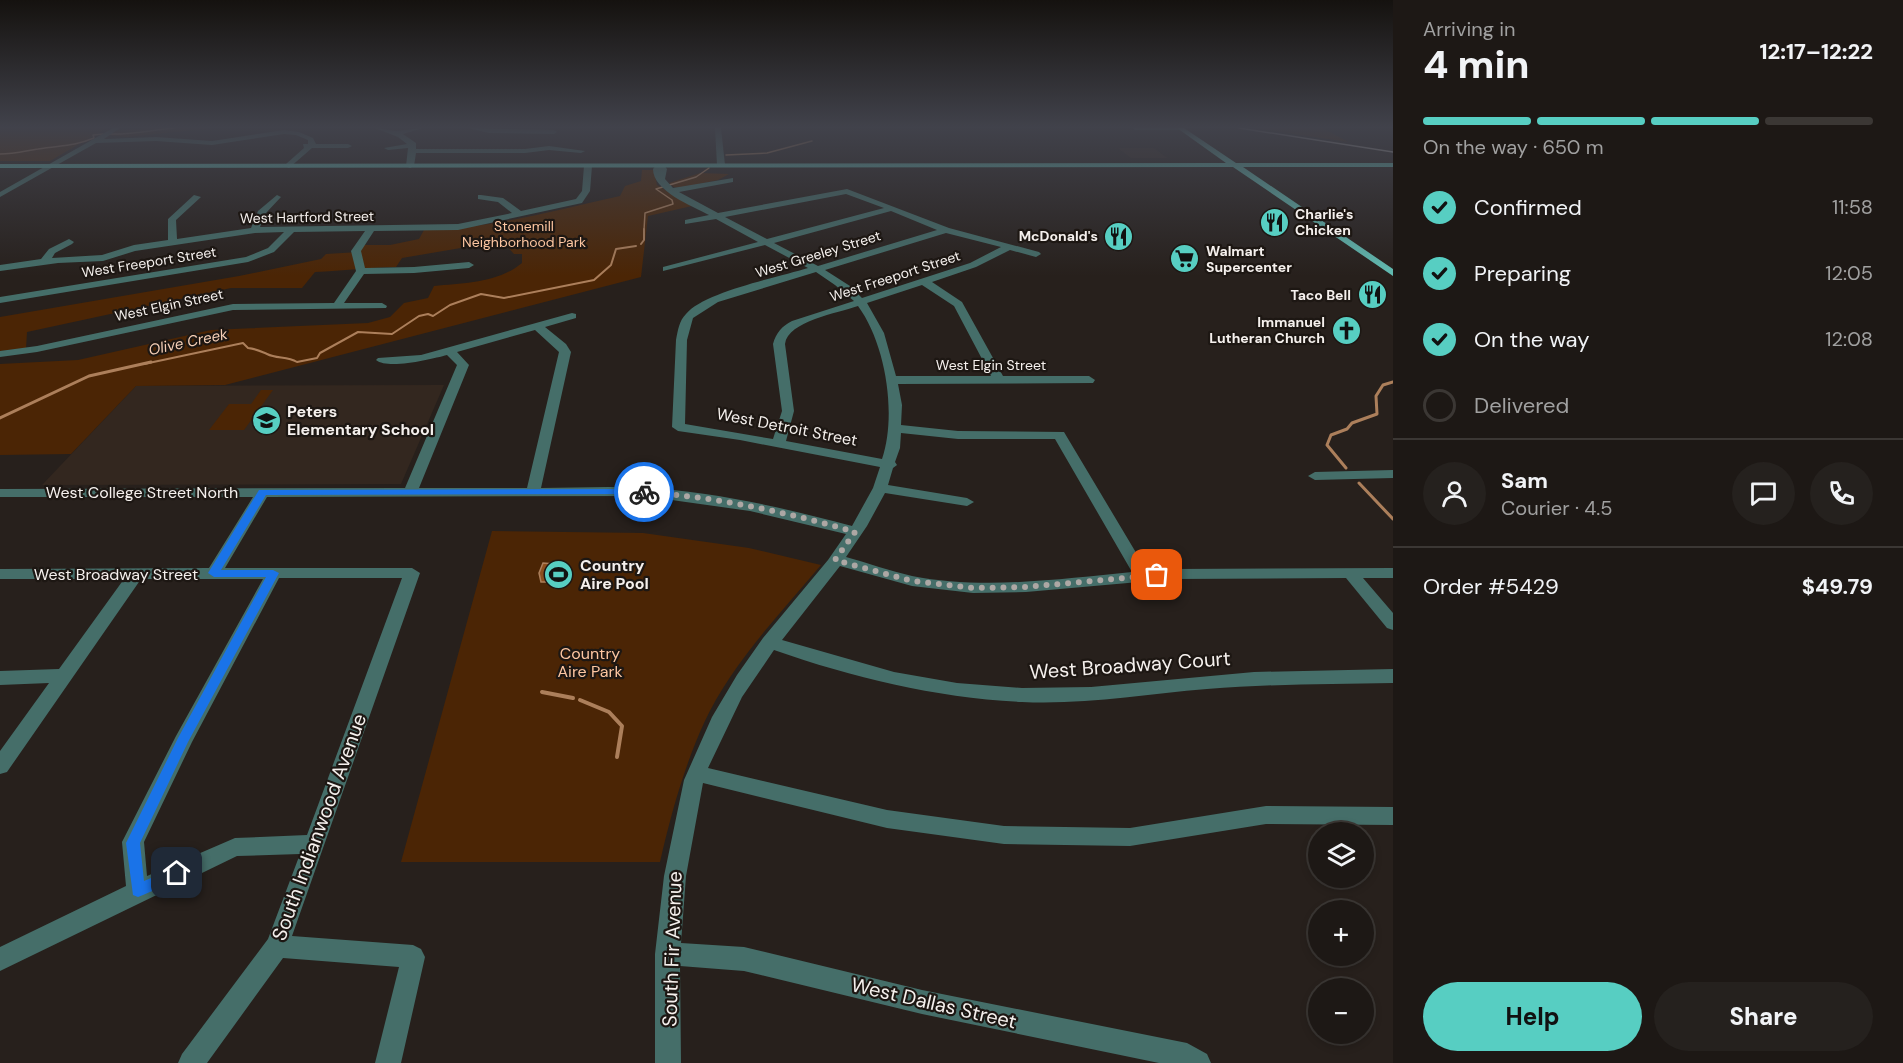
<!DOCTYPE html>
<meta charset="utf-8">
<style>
:root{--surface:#1d1815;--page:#25211e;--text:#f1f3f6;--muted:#a0a0a0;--line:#3b3734;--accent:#57cec2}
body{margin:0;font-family:"DM Sans",sans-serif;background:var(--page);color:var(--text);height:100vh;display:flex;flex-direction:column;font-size:22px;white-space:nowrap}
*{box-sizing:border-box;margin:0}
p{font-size:20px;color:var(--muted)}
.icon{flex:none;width:33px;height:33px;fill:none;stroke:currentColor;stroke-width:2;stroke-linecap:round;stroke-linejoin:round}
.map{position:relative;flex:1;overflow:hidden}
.drawer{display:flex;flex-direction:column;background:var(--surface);width:510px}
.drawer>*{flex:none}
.controls{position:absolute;left:1308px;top:822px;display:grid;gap:12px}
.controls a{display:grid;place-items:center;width:66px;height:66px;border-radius:50%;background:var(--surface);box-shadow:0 3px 9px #0003,0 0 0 2px var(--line);font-size:30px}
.pin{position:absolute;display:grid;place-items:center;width:51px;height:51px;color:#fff;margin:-26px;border-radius:12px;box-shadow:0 3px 9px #0006}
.courier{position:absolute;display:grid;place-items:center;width:60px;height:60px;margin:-30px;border:4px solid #1a73e8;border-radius:50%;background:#fff;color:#222;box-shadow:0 2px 8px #0007}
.headline em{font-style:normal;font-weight:800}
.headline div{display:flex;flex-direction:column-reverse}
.headline{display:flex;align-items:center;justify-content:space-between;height:102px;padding:0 30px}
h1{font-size:39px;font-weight:800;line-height:45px}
.bar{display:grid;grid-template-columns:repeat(4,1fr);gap:9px 6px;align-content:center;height:72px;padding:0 30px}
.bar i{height:8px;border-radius:4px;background:var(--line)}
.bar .on{background:var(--accent)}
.bar p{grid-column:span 4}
.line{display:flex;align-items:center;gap:15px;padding:0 30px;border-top:2px solid var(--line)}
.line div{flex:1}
.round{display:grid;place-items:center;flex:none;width:63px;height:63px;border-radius:32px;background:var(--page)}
ol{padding:0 30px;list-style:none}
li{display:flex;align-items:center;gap:18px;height:66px}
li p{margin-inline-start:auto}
li .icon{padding:6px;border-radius:50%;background:var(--accent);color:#111;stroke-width:4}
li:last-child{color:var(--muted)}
li i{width:33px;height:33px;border:3px solid var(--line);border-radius:50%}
.cta{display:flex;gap:12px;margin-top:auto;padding:12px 30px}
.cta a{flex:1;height:69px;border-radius:36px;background:var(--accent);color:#111;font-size:24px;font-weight:800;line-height:69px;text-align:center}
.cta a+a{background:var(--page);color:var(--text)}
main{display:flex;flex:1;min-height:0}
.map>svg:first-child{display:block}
.built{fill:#33271f}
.green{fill:#4b2505}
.water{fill:#8c4e1d;stroke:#ac7f5b;stroke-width:1.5}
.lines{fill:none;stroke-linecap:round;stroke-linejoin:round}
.stream-far3{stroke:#ac7f5b;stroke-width:1.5}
.stream-far2{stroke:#ac7f5b;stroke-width:2}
.stream-far1{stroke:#ac7f5b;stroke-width:3}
.stream{stroke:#ac7f5b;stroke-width:4}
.minor{fill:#456e69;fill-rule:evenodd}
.major{fill:#62bcb2;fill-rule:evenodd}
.rail{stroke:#c0bbb8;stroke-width:1.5}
.route{fill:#1a73e8}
.done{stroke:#ada7a4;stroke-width:6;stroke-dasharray:0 10.8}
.labels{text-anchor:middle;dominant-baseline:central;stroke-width:4.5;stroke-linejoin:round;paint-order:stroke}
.far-poi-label{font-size:14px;font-weight:bold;fill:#f5f0ed;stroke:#1d1713;text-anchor:end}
.far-street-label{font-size:14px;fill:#f5f0ed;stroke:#1d1713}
.far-park-label{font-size:14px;fill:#fdc6a1;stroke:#1d1713}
.far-water-label{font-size:15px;font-style:italic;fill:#f5cfb7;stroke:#1d1713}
.poi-label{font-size:16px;font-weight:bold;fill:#f5f0ed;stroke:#1d1713;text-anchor:start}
.street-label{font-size:16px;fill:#f5f0ed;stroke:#1d1713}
.park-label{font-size:16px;fill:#fdc6a1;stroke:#1d1713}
.near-street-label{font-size:20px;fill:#f5f0ed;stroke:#1d1713}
</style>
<main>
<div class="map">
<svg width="1393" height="1063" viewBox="0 0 1393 1063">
<rect width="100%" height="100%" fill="#27201c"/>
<g class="built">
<path d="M1118,148h36l13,10h-36z"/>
<path d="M444,385l-43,99 -359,1 94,-99z"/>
</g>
<g class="green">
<path d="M0,128h107l-57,33h-50z"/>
<path d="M147,128h67l-88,9 -18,-2 7,-4z"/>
<path d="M1256,128h67l25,14z"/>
<path d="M642,170h12l3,15 35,21 -44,10 -7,61 -416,108 -89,1 -65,68 -71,1v-91l78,-4 133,-30 157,-7 22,-6 14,-14 24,-5 6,-12c31,-3 64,-3 88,-23v-9h-8l-12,-13 -100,17 -6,9c-27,0 -53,4 -81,5l-13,16h-71l-204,44 -1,16 -26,3v-34l239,-41 82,-17 5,-5 33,-2 5,-7h26l29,-6 5,-9c66,-1 132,-20 196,-34l5,-10 16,-5z"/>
<path d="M700,173l29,1 -11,6 -39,8 -5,-1 -5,-4z"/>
<path d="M261,390h12l-29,40h-35l20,-26h22z"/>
<path d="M492,531l151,2 106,15 72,17c-41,49 -90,99 -117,158 -20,44 -33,91 -44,139h-259z"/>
</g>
<path class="water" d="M543,563l23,2 -1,6 -10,1 -5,10h-9l-2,-9z"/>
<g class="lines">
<g class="stream-far3">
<path d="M109,134c21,1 43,-4 65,-6"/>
<path d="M0,154c14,0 25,-3 38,-5 22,-4 34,-2 56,-11l-1,-3 10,-1"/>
<path d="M726,155l41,-2 45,-12"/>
<path d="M644,230l1,-17 28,-9 -1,-4 -16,-11 40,-12 13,-9"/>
</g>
<g class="stream-far2">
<path d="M641,244l3,-4v-11"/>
<path d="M144,364l99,-21 5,5c9,1 12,3 19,6 10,5 20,2 30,8l20,-4 3,-5 38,-21 34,2 27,-18 9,-2 5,2 17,-11 31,-11 23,4 90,-18 17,-15 5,-16 20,-3"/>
</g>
<g class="stream-far1">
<path d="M0,418l89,-42 62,-14"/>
<path d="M1346,468l-19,-23 4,-10 16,-6 5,-6 25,-9 -1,-18 7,-11 10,-3"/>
<path d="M1359,483l34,36"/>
</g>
<g class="stream">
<path d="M542,692l31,6"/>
<path d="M580,700l29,12 13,14 -5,31"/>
</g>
<g class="minor">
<path d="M113,128h7l-16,11 52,-2 56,4 72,-11 15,2 14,6 3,6h32l4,2 -4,2h-36l-23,20 -4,-2 1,-2 18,-16 -1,-4h5v-4l-12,-5 -12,-1 -72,11 -56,-4 -60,2 -96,54v-5z"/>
<path d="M375,128l21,3 27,-3 -20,6 13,9v6h109l24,-3 36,5 -4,2 -32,-3 -24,3h-109l-2,13 -4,2 -4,-2 2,-18 -20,2 -4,-2 23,-4 -9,-7z"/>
<path d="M468,128l86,2 3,2 -3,2 -65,-1z"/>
<path d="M715,128h6l4,37 -4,2 -4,-2z"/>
<path d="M1132,128h53l-3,2h-47z"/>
<path d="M588,164l4,2 -2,25 -8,12 -124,27 -84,1 -13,20 4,17 49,-1 55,-5 5,3 -5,3 -55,5 -50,1 -20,29h38l5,3 -1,2 -153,2 -196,42 -37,5v-6l37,-5 196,-42 101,-1 22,-32 -5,-20 14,-20 -71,1 -20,20 -26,10 -248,41v-6l246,-40 22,-9 16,-16 -29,1 -120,18 -32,10 -45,2 -58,8v-6l41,-6 8,-10 20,-10 5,3 -2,2 -17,9 -3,5 50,-3 32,-10 34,-5v-21l26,-24 7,2 -25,23 1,19 74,-11 7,-17 19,-16 4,2 -16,17 -5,13 198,-3 54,-11 -14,-11 -20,-3v-4h3l22,3 18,13 55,-12 6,-8 2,-25z"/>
<path d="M657,164h6l4,5 -2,10 8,9 60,-10v4l-54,10 39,21 129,-24 102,39 90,24 2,2 -5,3 -26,-7 -34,17 -44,15 30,20 41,74h86l6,4 -2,3 -195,1 4,21 -1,20 57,6 106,1 83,139 26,-2 220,-1v10h-30l30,35v17l-6,-2 -41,-50 -173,1 -147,13 -53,1 -61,-7 -72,-20 -58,74 112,32 63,11 65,5 69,-1 163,-15 139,-3v14c-62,1 -124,1 -186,6 -62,5 -123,16 -185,13 -85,-4 -168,-24 -248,-52l-32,47 -34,71 179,42 117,16 126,2 136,-22 127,1v18l-127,-1 -136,22 -126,-2 -117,-16 -184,-45 -17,93 -5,67 63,4 178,43 265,53 20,11 4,9h-52l-237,-49 -178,-43 -64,-5 1,97h-26v-109l9,-78 20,-96 28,-63 25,-42 26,-37 65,-78 18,-26 -96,-23 -107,-15 -376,1 -42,71h187l8,5 -128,363 121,9 8,4 4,8 -24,106h-26l24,-96 -116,-9 -76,105h-29l4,-9 86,-115 32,-85 -63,2 -237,115v-24l126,-61 -4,-44 54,-106 87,-157h-122l-134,193 -7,2v-23l49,-68 -49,2v-14l59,-2 65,-90h-124v-10l209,-1 44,-71h-253v-8l405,-1 52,-123 -10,-10c-15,4 -59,15 -71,5l2,-2 43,-3 151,-42 4,1v4l-31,9 21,17 5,8 -30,136c34,0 68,-2 102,0 70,3 141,20 209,38l21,-38 7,-21 -140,-27 -62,-9 -6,-4 4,-87c2,-10 3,-19 10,-26 18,-22 93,-37 122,-46l-43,-23 -102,26v-4l95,-25 -42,-23 -31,5v-4l24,-5c-17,-9 -56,-24 -56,-46zM846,194l38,14 -117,31 -42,-22zM891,211l46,19 -119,36 -44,-23zM946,233l55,14 -31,16 -108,35 -12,-12 -25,-16zM816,272l19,13 19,16 -62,20c-10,5 -16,12 -19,23l9,67 -9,28 -88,-15 2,-84 6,-22 25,-16zM922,285l32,21 37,70h-95l-12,-43 -17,-30zM858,306c28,38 39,109 24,153l-96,-18 8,-30 -9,-67c3,-23 53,-31 73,-38zM535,330l24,22 -32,136h-108l50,-123 -12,-13zM901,433l57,6h97l77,133c-73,7 -148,18 -220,4 -22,-5 -44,-13 -66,-19l21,-31 18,-33 82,13 7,-4 -7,-4 -79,-13 5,-17 4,-3 -2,-3 5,-14zM279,578h123l-95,257 -72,3 -88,38 -3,-34 48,-100z"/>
<path d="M1393,470v8l-78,2 -7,-4 7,-4z"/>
</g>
<path class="major" d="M1177,128h7l52,35h157v4h-150l150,102v7l-160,-109 -1233,1v-4l1226,-1z"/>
<path class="rail" d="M1239,128l154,24"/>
</g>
<linearGradient id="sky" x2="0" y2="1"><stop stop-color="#15120f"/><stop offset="0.46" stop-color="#41424b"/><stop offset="1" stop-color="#41424b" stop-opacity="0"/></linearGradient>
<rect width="1393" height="276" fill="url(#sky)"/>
<path class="route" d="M644,489l3,1v4l-381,1 -45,75h52l6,3 -91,169 -48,101 4,38 33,-14 5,2 2,4 -2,5 -39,17 -5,2 -5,-2 -7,-52 52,-105 88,-161h-52l-6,-4 51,-83z"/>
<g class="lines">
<path class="done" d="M644,492c71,5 143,20 211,40l-20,28 77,21 62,7 52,-1 131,-12"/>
</g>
<defs>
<symbol id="restaurant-disc" viewBox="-11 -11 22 22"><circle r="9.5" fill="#57cec2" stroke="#1d1713"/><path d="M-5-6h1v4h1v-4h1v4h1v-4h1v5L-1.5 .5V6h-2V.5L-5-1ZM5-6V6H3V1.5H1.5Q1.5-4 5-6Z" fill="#111"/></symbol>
<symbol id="supermarket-disc" viewBox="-11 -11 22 22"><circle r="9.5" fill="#57cec2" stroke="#1d1713"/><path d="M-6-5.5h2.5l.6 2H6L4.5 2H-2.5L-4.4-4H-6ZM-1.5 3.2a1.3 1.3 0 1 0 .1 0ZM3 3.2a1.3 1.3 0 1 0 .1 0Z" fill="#111"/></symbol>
<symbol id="church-disc" viewBox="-11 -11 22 22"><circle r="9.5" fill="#57cec2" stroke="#1d1713"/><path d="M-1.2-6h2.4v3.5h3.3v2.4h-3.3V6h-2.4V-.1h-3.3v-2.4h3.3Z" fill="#111"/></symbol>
<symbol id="school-disc" viewBox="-11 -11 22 22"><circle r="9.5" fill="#57cec2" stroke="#1d1713"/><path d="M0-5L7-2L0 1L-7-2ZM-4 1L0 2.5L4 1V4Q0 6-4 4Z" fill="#111"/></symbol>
<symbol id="stadium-disc" viewBox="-11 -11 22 22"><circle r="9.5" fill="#57cec2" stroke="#1d1713"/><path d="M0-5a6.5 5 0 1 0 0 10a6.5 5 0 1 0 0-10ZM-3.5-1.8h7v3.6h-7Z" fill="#111"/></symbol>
</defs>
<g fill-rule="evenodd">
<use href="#restaurant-disc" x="1258" y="206" width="33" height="33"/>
<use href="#restaurant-disc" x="1102" y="220" width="33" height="33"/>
<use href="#supermarket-disc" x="1168" y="242" width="33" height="33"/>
<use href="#restaurant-disc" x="1356" y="278" width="33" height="33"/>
<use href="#church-disc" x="1330" y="314" width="33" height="33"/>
<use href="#school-disc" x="250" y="404" width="33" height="33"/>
<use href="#stadium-disc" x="542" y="558" width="33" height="33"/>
</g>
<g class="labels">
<g class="far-poi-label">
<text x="1295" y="214" text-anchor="start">Charlie's<tspan x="1295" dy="16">Chicken</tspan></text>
<text x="1098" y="236">McDonald's</text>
<text x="1206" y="251" text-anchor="start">Walmart<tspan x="1206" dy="16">Supercenter</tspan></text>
<text x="1351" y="295">Taco Bell</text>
<text x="1325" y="322">Immanuel<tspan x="1325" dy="16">Lutheran Church</tspan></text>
</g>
<g class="far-street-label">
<text transform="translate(307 217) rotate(-1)">West Hartford Street</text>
<text transform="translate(818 254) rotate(-17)">West Greeley Street</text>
<text transform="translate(149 262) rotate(-9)">West Freeport Street</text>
<text transform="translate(895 276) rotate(-18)">West Freeport Street</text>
<text transform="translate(169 305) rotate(-12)">West Elgin Street</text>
<text x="991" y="365">West Elgin Street</text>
</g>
<g class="far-park-label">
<text x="524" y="226">Stonemill<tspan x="524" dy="16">Neighborhood Park</tspan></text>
</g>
<g class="far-water-label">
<text transform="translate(188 342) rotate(-12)">Olive Creek</text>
</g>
<g class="poi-label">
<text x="287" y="411">Peters<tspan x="287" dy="18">Elementary School</tspan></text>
<text x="580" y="565">Country<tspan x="580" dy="18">Aire Pool</tspan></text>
</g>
<g class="street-label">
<text transform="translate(787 427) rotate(11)">West Detroit Street</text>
<text x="142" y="492">West College Street North</text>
<text x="116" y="574">West Broadway Street</text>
</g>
<g class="park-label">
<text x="590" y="653">Country<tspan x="590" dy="18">Aire Park</tspan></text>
</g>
<g class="near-street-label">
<text transform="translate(1130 665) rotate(-4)">West Broadway Court</text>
<text transform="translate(319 827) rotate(-70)">South Indianwood Avenue</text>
<text transform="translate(672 949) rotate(-88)">South Fir Avenue</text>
<text transform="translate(934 1003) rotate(13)">West Dallas Street</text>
</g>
</g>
</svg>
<div class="controls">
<a><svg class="icon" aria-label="layers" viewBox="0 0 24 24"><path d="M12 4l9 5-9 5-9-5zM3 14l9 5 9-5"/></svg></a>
<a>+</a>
<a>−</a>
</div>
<div class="pin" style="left:1157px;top:575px;background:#ea580c"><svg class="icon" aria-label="bag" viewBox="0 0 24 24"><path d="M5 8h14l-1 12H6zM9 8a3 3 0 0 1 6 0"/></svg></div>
<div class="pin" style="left:177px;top:873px;background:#1f2937"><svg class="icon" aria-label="home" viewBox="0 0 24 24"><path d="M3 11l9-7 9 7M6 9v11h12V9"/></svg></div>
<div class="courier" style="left:644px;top:492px"><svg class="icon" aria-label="bike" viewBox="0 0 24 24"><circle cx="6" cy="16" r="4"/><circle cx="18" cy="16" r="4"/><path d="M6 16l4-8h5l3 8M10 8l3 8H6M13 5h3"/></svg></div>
</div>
<section class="drawer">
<div class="headline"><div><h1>4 min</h1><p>Arriving in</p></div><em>12:17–12:22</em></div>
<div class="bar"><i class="on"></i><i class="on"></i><i class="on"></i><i></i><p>On the way · 650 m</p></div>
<ol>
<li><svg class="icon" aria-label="check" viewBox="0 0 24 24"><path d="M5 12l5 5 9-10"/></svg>Confirmed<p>11:58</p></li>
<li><svg class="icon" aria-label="check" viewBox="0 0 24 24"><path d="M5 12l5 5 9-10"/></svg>Preparing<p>12:05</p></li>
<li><svg class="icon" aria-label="check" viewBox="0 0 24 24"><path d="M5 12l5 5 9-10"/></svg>On the way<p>12:08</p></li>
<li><i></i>Delivered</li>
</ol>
<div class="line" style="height:108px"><a class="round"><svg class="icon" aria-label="person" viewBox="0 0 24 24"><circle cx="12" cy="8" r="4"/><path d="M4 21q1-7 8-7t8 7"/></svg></a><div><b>Sam</b><p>Courier · 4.5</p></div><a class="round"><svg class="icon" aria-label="chat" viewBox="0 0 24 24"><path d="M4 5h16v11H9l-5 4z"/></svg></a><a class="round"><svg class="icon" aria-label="phone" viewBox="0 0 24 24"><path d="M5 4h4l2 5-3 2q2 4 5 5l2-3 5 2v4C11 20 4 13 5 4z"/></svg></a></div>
<div class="line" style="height:78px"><div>Order #5429</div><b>$49.79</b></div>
<div class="cta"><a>Help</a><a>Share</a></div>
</section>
</main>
